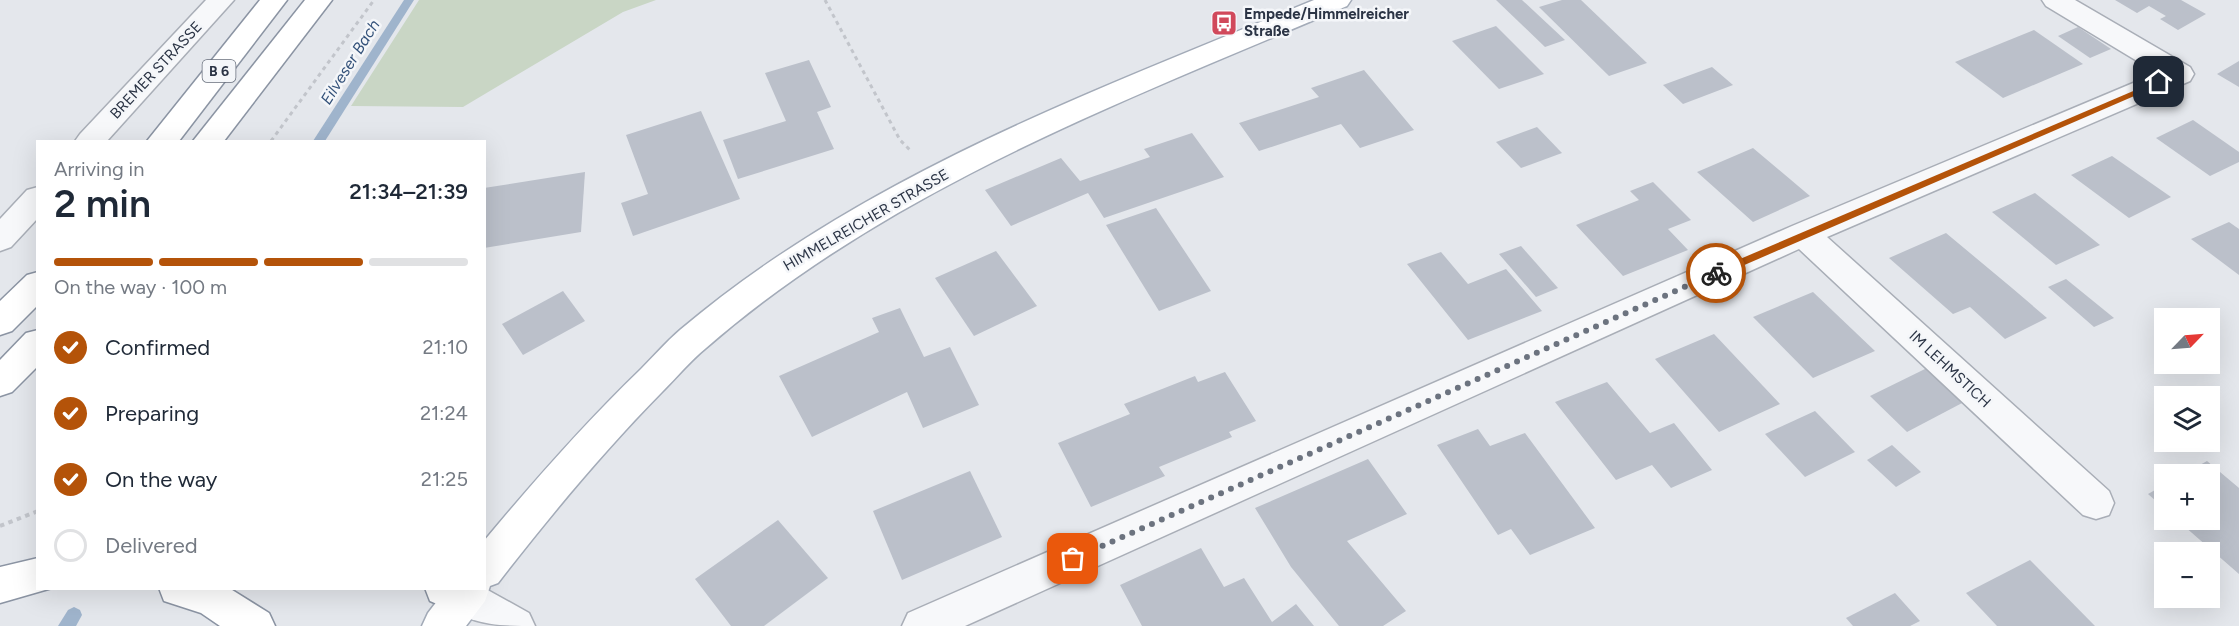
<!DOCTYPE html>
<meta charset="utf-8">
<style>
:root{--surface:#fff;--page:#f6f6f7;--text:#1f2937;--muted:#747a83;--line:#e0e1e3;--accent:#b45309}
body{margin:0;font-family:Figtree,sans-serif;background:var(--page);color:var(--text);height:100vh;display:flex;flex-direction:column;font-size:22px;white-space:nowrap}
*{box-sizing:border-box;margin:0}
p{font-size:20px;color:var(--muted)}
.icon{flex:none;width:33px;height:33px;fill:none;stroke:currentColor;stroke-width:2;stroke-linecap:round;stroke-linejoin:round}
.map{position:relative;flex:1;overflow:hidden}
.drawer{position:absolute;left:36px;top:140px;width:450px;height:450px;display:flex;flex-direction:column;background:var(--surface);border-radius:0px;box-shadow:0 6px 24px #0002}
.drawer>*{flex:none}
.needle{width:39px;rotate:65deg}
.buttons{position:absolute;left:2154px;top:308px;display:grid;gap:12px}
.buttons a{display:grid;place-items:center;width:66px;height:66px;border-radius:0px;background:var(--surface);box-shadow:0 6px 24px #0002;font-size:30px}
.pin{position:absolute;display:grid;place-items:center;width:51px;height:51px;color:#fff;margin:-26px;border-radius:12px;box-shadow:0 3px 9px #0006}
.courier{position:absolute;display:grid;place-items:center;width:60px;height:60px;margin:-30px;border:4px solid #b45309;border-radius:50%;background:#fff;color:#222;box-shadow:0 2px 8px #0007}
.head em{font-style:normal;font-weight:600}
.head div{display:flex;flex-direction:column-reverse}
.head{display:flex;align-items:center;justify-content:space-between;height:102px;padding:0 18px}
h1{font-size:39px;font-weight:600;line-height:45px}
.bar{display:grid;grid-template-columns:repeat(4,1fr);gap:9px 6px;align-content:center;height:72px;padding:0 18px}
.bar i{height:8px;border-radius:4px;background:var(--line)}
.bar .selected{background:var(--accent)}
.bar p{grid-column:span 4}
ol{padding:0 18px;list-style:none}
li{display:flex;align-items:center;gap:18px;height:66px}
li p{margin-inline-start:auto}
li .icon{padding:6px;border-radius:50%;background:var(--accent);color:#fff;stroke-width:4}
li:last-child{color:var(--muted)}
li i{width:33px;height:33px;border:3px solid var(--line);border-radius:50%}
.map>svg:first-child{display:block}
.green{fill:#c9d6c5}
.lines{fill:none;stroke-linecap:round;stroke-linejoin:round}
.stream{fill:#9fb4cc;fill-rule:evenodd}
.building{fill:#bbc0ca}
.minor-casing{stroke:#a9aeb7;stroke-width:3}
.major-casing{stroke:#a3abb8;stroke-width:3}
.highway-casing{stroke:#8b94a3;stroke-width:3}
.path-far1{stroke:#c2c5cb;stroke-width:3;stroke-dasharray:4 4;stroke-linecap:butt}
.path{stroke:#c2c5cb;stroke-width:4;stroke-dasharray:4.5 4.5;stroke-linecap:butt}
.minor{fill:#f7f8fa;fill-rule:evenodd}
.major{fill:#fff;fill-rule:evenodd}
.highway{fill:#fff;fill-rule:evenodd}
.route{fill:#b45309}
.done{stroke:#6c737f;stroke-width:6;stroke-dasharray:0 10.8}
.labels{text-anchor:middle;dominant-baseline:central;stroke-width:5;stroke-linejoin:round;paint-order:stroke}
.shield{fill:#f4f6f9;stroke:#676e7b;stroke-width:1.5}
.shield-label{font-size:14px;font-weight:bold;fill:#2b3445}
.poi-label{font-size:15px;font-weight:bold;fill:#2b3445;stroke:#f4f6f9;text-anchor:start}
.street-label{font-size:15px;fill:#2b3445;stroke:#f4f6f9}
.water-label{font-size:16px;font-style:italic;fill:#34527a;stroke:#f4f6f9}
</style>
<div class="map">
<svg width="2239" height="626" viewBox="0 0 2239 626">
<rect width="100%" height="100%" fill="#e4e7ec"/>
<path class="green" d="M419,0h237l-33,12 -160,95 -112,-1z"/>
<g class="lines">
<g class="stream">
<path d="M404,0h10l-89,141h-12z"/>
<path d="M74,607l6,3 2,5 -6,11h-18l10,-16z"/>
</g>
</g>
<g class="building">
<path d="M1496,0h26l43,40 -20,7z"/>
<path d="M1562,0h19l66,63 -38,13 -70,-69z"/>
<path d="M2115,0h66l25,14 -28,16 -18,-11 6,-3 -17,-10 -12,7z"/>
<path d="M1496,26l48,48 -45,15 -47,-48z"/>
<path d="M2078,27l33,22 -21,9 -32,-22z"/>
<path d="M2034,30l49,34 -80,34 -48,-36z"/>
<path d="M809,60l22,47 -14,5 17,37 -96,30 -15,-39 63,-19 -21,-48z"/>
<path d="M2239,61v26l-22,-13z"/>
<path d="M1712,67l21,18 -50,19 -20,-19z"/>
<path d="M1364,70l50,60 -54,18 -19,-24 -82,27 -20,-28 80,-26 -8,-9z"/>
<path d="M701,111l39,88 -107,37 -12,-33 27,-9 -22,-59z"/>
<path d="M2193,120l46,32v10l-29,14 -54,-38z"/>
<path d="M1537,127l25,26 -41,15 -25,-26z"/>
<path d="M1192,133l32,44 -120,41 -16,-25 -77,33 -26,-36 76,-32 19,23 70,-24 -6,-8z"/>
<path d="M1753,148l57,48 -57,26 -56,-50z"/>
<path d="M2112,156l59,41 -42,21 -58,-43z"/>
<path d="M585,172l-4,60 -97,16v-60z"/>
<path d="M1653,182l38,38 -23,9 20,21 -65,26 -47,-51 63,-25 -9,-9z"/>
<path d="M2035,193l65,52 -44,20 -64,-53z"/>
<path d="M1156,208l55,83 -52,20 -53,-86z"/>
<path d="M2229,222l10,7v46l-48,-36z"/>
<path d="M1946,233l66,55 35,30 -42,21 -35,-32 -17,7 -64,-56z"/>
<path d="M1521,246l37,42 -22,9 -37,-43z"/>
<path d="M996,251l41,55 -63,30 -39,-58z"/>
<path d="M1441,252l27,32 38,-15 36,42 -74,29 -61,-76z"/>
<path d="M2066,279l48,39 -20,9 -46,-40z"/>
<path d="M563,291l22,30 -62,34 -21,-31z"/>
<path d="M1813,292l62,59 -62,27 -60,-61z"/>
<path d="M900,308l24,49 26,-10 29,58 -56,23 -16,-36 -95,45 -33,-61 100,-44 -7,-14z"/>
<path d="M1714,334l66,70 -61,28 -64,-73z"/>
<path d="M1927,368l37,34 -57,30 -37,-36z"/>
<path d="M1225,372l31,49 -27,11 3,5 -73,30 6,9 -74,31 -33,-64 72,-29 -6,-10 71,-28 3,6z"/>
<path d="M1607,382l43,51 24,-10 38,47 -41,18 -19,-23 -36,15 -61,-78z"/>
<path d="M1815,411l40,41 -50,25 -40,-43z"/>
<path d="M1478,429l12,17 35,-13 70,95 -65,27 -19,-26 -13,6 -61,-90z"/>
<path d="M1892,445l29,27 -25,15 -29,-27z"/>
<path d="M1368,459l39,55 -60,27 59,70 -23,15h-44l-48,-59 -36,-59z"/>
<path d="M2207,461l32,27v86l-63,-55h34v-45h-26z"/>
<path d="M970,471l32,66 -100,43 -29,-69z"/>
<path d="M2164,485v23l-16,-14z"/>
<path d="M778,520l50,58 -64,48h-33l-36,-47z"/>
<path d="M1201,548l23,39 20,-9 28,44 24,-18 18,22h-172l-22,-41z"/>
<path d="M2030,560l65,66h-98l-31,-33z"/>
<path d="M1895,593l25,28 -10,5h-57l-7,-8z"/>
</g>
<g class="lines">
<defs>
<g id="minor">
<path d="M206,0h28l-127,141h-32l5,-7z"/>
<path d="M2042,0h33l115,67 4,7 -4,7 -363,156 282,254 5,12 -5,12 -13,4 -13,-4 -284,-266 -834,377h-63l6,-13 884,-387 365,-153 -111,-67z"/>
<path d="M38,187v31l-27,29 -11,4v-32l27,-29z"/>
<path d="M448,588h36l45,25 6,13c-34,0 -75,0 -91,-29z"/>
</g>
<path id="major" d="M1314,0h37l-4,6c-222,95 -456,181 -641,342 -16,13 -29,29 -44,44 -59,60 -113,125 -164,191l-8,3 -5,15 -19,25h-44l6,-13 19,-25h37v-47c50,-60 101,-118 157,-172 13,-13 25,-27 39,-39 184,-156 415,-239 634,-330z"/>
<g id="highway">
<path d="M260,0h27l-108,141h-32z"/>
<path d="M305,0h27l-108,141h-31z"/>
<path d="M38,272v33l-26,26 -12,4v-34l27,-26z"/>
<path d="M38,330v36l-26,26 -12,4v-36l26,-27z"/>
<path d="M38,558v30h14l-52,15v-36z"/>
<path d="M159,588h70l40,25 6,13h-55l-19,-13 -37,-12z"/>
<path d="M425,588h53l4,9 -5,13 -14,5 -33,-14z"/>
</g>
</defs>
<use href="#minor" class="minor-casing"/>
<use href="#major" class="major-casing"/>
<use href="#highway" class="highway-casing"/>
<g class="path-far1">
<path d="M825,0l75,140 11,11"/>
<path d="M271,141l103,-141"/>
</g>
<path class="path" d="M0,526l38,-15"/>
<use href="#minor" class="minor"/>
<use href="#major" class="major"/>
<use href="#highway" class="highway"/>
</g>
<path class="route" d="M2159,80l4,2 -1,2 -443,192 -3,1 -5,-4 1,-2z"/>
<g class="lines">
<path class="done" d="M1073,559l643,-286"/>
</g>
<defs>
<symbol id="bus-square" viewBox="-11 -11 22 22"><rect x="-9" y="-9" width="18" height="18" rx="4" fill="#d1495b" stroke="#f4f6f9"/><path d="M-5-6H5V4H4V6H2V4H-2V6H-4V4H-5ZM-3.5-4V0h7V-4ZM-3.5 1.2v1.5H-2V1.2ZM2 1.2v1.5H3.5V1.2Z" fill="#fff"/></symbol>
</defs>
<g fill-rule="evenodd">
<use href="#bus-square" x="1209" y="8" width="30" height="30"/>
</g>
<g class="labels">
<rect class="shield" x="202.5" y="60" width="33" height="22" rx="4.5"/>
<g class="shield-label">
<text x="219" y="71">B 6</text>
</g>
<g class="poi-label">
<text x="1244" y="14">Empede/Himmelreicher<tspan x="1244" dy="17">Straße</tspan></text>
</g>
<g class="street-label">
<text transform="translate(156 70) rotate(-47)">BREMER STRASSE</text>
<text transform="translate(866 220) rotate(-30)">HIMMELREICHER STRASSE</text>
<text transform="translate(1950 369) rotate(43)">IM LEHMSTICH</text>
</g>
<g class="water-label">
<text transform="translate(350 62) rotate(-58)">Eilveser Bach</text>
</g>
</g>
</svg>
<div class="buttons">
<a><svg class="needle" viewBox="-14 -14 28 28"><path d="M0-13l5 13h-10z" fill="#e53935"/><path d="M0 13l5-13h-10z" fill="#747a83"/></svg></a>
<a><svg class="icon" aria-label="layers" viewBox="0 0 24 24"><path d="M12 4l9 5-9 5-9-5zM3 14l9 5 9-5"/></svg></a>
<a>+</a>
<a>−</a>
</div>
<div class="pin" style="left:1073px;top:559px;background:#ea580c"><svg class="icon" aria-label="bag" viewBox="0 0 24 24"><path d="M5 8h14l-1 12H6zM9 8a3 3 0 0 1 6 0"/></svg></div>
<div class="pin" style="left:2159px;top:82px;background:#1f2937"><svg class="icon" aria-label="home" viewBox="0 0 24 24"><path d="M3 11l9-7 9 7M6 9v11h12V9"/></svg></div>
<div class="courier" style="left:1716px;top:273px"><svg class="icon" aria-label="bike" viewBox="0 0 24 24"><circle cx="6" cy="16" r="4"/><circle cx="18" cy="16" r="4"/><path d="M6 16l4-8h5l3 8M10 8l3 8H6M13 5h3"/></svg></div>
<section class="drawer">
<div class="head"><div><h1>2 min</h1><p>Arriving in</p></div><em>21:34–21:39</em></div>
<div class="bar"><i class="selected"></i><i class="selected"></i><i class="selected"></i><i></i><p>On the way · 100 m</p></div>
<ol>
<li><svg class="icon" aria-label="check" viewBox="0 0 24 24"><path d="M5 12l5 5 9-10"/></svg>Confirmed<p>21:10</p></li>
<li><svg class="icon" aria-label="check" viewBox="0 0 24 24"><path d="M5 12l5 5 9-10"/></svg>Preparing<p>21:24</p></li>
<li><svg class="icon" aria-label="check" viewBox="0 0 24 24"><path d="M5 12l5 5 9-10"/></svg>On the way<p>21:25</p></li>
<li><i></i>Delivered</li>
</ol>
</section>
</div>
